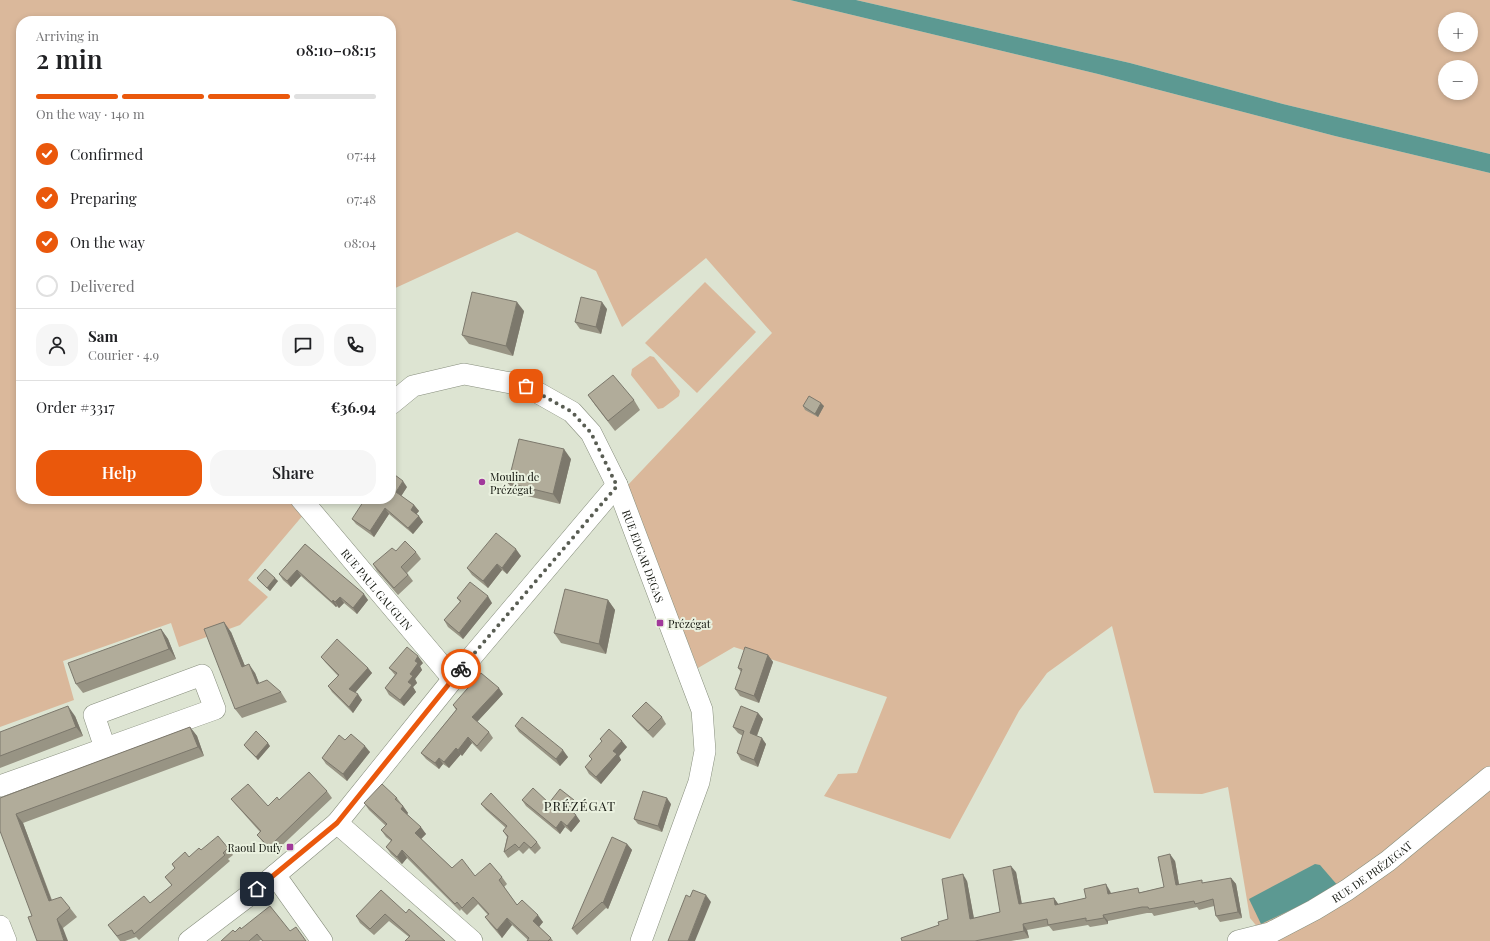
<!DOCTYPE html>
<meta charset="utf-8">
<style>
:root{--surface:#fff;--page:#f6f6f6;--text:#202124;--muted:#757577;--line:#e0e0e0;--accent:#ea580c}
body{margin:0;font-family:"Playfair Display",serif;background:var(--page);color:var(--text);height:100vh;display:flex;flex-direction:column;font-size:15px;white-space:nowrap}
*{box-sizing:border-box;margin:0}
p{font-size:13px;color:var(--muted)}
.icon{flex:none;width:22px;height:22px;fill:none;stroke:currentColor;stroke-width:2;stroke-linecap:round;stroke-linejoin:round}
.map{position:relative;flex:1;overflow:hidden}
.details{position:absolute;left:16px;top:16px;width:380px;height:488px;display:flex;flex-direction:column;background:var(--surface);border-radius:16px;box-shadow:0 2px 6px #0003}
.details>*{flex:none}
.buttons{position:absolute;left:1438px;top:12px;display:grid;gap:8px}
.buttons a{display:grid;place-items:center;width:40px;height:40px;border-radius:50%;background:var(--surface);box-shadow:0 2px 6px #0003;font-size:20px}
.pin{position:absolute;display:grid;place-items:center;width:34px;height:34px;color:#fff;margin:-17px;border-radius:8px;box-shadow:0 2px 6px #0006}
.courier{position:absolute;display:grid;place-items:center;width:40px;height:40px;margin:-20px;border:3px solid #ea580c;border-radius:50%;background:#fff;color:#222;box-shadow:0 1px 5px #0007}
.headline em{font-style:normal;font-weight:600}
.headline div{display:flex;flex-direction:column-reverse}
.headline{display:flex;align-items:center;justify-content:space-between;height:68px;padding:0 20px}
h1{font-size:26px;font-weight:600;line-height:30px}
.bar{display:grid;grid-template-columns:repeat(4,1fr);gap:6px 4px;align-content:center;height:48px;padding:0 20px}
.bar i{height:5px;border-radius:3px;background:var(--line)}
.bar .current{background:var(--accent)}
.bar p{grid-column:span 4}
.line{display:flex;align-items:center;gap:10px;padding:0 20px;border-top:1px solid var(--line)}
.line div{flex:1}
.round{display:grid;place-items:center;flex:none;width:42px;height:42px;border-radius:16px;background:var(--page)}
ol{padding:0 20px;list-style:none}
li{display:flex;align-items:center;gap:12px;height:44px}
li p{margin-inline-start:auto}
li .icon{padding:4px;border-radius:50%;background:var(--accent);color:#fff;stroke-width:4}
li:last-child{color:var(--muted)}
li i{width:22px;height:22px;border:2px solid var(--line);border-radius:50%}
.button{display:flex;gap:8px;margin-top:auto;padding:8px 20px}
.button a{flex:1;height:46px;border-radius:16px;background:var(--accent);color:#fff;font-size:16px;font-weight:600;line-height:46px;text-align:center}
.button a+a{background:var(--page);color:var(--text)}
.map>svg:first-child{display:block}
.green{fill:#dab89b;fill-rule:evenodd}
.water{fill:#5c9992}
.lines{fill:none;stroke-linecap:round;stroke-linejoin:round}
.minor-casing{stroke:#878e7d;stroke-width:22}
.minor{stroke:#fff;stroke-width:21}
.wall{fill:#989484}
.shaded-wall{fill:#7c786c}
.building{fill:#b1ac9a;stroke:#7c786c}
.done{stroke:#595d53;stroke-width:4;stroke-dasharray:0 7.2}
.route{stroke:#ea580c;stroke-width:5}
.poi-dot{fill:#a1399b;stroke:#eaf1df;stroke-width:1.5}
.labels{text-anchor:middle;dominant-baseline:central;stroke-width:4;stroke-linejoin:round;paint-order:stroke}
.poi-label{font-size:11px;fill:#12150e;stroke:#eaf1df;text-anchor:start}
.street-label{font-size:11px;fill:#12150e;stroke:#eaf1df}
.quarter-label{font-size:13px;letter-spacing:1px;fill:#12150e;stroke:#eaf1df}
</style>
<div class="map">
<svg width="1490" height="941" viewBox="0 0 1490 941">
<rect width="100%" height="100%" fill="#dde4d2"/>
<g class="green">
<path d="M0,0h790l308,74 237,62 155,37v768h-221l-19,-23 -22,-131 -26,7 -48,-1 -42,-167 -65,47 -28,38 -69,128 -126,-43 14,-22 19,-1 30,-76 -153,-50 -36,21 -72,-181 146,-154 -66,-75 -84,69 -26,-56 -79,-39 -126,58v-269h-370v478h273l10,15 -56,66 20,17 -28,28 -61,22 -8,-24 -108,38 11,39 -74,27z"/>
<path d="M856,0h634v154l-207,-50 -153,-41zM1445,19h26v26h-26zM1445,67h26v26h-26z"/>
<path d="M705,282l51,50 -59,61 -52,-50z"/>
<path d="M650,356l4,1 26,34 -1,5 -16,12 -5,1 -27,-34 1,-6z"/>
</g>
<g class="water">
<path d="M790,0h66l274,63 153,41 207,50v19l-155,-37 -237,-62z"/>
<path d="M1315,864l5,1 19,22 -78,37 -12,-25z"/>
</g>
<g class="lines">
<defs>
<g id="minor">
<path id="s1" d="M391,404l22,-18 51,-12 62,12 46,26 19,21 26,52 85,225 3,41 -6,31 -58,159"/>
<path id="s2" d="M301,499l152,180"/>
<path d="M0,786l215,-77 -13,-34 -108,40 11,33"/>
<path d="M337,823l135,118"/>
<path d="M275,875l47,66"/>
<path d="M0,926l6,15"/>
<path d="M189,941l79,-60 69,-58 116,-144 164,-194"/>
<path id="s3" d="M1238,941l32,-8 44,-23 33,-20 41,-29 102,-84"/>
</g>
</defs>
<use href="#minor" class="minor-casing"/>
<use href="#minor" class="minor"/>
</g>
<g class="wall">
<path d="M607,309l-6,25 -21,-5 -5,-7z"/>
<path d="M524,311l-11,45 -44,-12 -7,-9z"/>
<path d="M588,395l46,5 6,10 -25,21 -20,-26z"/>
<path d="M803,406h21l-6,11 -13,-7z"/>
<path d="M571,459l-11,45 -45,-11 -7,-10z"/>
<path d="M407,487l-6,9 13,9 5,6 -3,3 7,8 -10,12 -24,-20 -15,23 -18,-13 -4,-5z"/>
<path d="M305,544l63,56 -11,14 -13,-11 -5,5 -2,-2 -1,1 -35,-31 -10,11 -8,-7 -4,-6z"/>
<path d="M396,551l20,1 5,7 -14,14 6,8 -15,14 -21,-24 -4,-7z"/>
<path d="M521,556l-14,18 -5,-4 -14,18 -16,-13 -5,-7z"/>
<path d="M257,578l21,3 -8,10 -11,-10z"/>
<path d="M457,598l35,5 -29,36 -15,-12 -4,-7 16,-18z"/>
<path d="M608,600l7,10 -9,44 -45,-11 -7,-10z"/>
<path d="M161,629l7,10 8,20 -93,34 -7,-9z"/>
<path d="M231,632l14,34 10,7 4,10 22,9 6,10 -45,16 -7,-9z"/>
<path d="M768,655l5,7 -14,41 -19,-7 -5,-7 6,-17 -3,-4z"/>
<path d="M321,657l47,11 4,5 -17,20 7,7 -9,13 -21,-21 -4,-6 10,-10 -13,-14z"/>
<path d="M423,663l-3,3 2,4 -7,9 2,4 -4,4 3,5 -12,14 -15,-11 -4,-7 10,-13 -6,-7z"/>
<path d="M503,694l-26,28 12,10 4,6 -12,14 -9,-9 -10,13 -1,-2 -12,14 -6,-4 -4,5 -13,-10 -5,-6 35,-43 -3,-5z"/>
<path d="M758,713l5,6 -6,17 9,8 -8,23 -17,-7 -4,-7 6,-17 -5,-3 -5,-6z"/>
<path d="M75,716l8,20 -83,32v-36z"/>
<path d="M632,716l30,1 4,7 -13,14 -16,-16z"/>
<path d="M515,726l53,31 -8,9 -41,-34z"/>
<path d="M190,727l7,9 7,20 -181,67 29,77 18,8 7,9 -14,11 -31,-12 -32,-118z"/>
<path d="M600,739l27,8 -8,9 2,4 -20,24 -12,-10 -4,-7 7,-8 -3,-3 13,-14z"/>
<path d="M345,740l25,12 -23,29 -21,-17 -4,-6z"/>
<path d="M244,745l26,1 -12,14 -12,-12z"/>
<path d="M327,791l5,7 -59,56 -11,-13 -5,-6 3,-3 -24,-27 -5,-6 37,7 11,-6z"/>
<path d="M397,798l11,15 -1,1 19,20 -5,5 31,29 23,8 27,1 5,7 -3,3 13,18 26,17 -4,5 12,11 2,3h-26l1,-1 -16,-15 -10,13 -12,-14 -5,-7 3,-2 -10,-11 -11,11 -6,-6 -1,2 -53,-53 -5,6 -11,-10 -5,-7 5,-6 -5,-4 -5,-7 5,-4 -17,-16 -5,-7z"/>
<path d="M522,800l27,3 25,-3 4,6 -5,6 7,9 -9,11 -6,-5 -5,7 -34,-28z"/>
<path d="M481,804l56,38 4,6 -6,6 -6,-6 -6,6 -4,-4 -11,8 -4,-6 3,-15 -4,-6 3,-3 -20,-18z"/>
<path d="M671,804l-9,28 -24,-8 -4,-5z"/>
<path d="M627,844l5,6 -24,59 -2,-1 -29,27 -5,-6z"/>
<path d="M228,848l5,7 -5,4 2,2 -91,79 -3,-3 -11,4h-5l-12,-16 42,-22 22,-17 -7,-9 10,-8 -3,-5 17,-7 12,-7z"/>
<path d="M1175,861l4,23 25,-1 27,-5 5,6 6,34 -22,4 -4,-6 -2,-10 -15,4 -2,-3 -43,9 -2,-3h-5l-39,8v3l-18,3 -2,-2 -35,6 -4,-5 -22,4 2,8 -18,3h-109l37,-16 9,-6 19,-38 7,37 26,-6 16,-40 6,32 32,-6 4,6 28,-6 24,-7 1,2 31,-1 22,-5z"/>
<path d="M406,913l39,28 -36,-4 -20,-16 -15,14 -14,-12 -4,-7z"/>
<path d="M241,929l49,2 16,10h-44l-1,-1 -2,1h-38l14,-9z"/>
</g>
<g class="shaded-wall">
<path d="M517,302l7,9 -11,45 -7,-10z"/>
<path d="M602,302l5,7 -6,25 -5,-7z"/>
<path d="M821,403l3,3 -6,11 -3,-3z"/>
<path d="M564,449l7,10 -11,45 -7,-10z"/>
<path d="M403,481l4,6 -7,11 -4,-6z"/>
<path d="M414,505l5,6 -4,5 -4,-6z"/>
<path d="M385,508l4,6 -15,23 -4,-6z"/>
<path d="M419,516l4,6 -10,12 -5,-6z"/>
<path d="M516,549l5,7 -14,18 -5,-6z"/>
<path d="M497,564l5,6 -14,18 -5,-7z"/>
<path d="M297,570l4,6 -10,11 -4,-6z"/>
<path d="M275,578l3,3 -8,10 -3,-3z"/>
<path d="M364,594l4,6 -11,14 -4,-6z"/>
<path d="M488,596l4,7 -29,36 -4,-6z"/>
<path d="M340,597l4,6 -5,5 -4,-6z"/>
<path d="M333,600l4,6 -1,1 -4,-5z"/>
<path d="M608,600l7,10 -9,44 -7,-10z"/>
<path d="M224,622l7,10 18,44 -7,-9z"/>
<path d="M161,629l7,10 8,20 -7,-10z"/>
<path d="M768,655l5,7 -14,41 -5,-7z"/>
<path d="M418,656l5,7 -3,3 2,4 -7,9 2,4 -4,4 3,5 -12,14 -4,-6 8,-18 2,-8 5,-13z"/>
<path d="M249,664l6,9 8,20 -6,-9z"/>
<path d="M368,668l4,5 -19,22 -4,-6z"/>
<path d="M499,688l4,6 -27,29 -4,-6z"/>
<path d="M358,694l4,6 -9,13 -4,-6z"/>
<path d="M68,706l7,10 8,20 -7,-9z"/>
<path d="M758,713l5,6 -8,21 -5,-7z"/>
<path d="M190,727l7,9 7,20 -6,-9z"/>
<path d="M468,737l4,6 -10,13 -4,-6z"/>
<path d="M762,738l4,6 -8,23 -4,-7z"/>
<path d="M622,741l5,6 -8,9 2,4 -20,24 -5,-7 17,-26z"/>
<path d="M268,743l2,3 -12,14 -2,-3z"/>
<path d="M365,746l5,6 -23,29 -4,-7z"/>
<path d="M456,748l5,6 -12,14 -5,-6z"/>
<path d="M563,750l5,7 -8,9 -4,-7z"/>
<path d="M439,758l4,6 -4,5 -4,-6z"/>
<path d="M667,798l4,6 -9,28 -4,-6z"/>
<path d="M574,800l4,6 -6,8 -4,-6z"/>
<path d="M403,806l5,7 -2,3 -5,-7z"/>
<path d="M16,814l7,9 32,87 -6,-9z"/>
<path d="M576,815l4,6 -9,11 -4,-6z"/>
<path d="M561,821l4,6 -5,7 -4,-6z"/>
<path d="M421,827l5,7 -6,6 -5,-7z"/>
<path d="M627,844l5,6 -24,59 -5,-6z"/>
<path d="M402,850l5,8 -5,6 -5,-7z"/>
<path d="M1170,854l5,7 5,30 -4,-6z"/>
<path d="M1011,866l5,6 7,39 -4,-7z"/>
<path d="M963,874l4,7 8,44 -5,-6z"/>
<path d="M1231,878l5,6 6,34 -4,-6z"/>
<path d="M1106,884l4,7 2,9 -4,-6z"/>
<path d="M706,895l5,7 -16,39h-7z"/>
<path d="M1054,898l5,7h-4z"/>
<path d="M538,915l5,7 -5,6 -5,-7z"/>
<path d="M1103,915l5,6v3l-4,-6z"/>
<path d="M507,918l5,7 -10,13 -5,-8z"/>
<path d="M57,919l6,9 5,13h-4z"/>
<path d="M1023,924l4,6 2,8 -5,-7z"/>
</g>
<g class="building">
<path d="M472,292l45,10 -11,44 -44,-11z"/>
<path d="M581,297l21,5 -6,25 -21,-5z"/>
<path d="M613,375l21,25 -26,21 -20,-26z"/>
<path d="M809,396l12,7 -6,11 -12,-8z"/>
<path d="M519,439l45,10 -11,45 -45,-11z"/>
<path d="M391,472l12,9 -7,11 18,13 -3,5 8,6 -11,12 -23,-20 -15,23 -18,-12 13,-20h26z"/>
<path d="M496,533l20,16 -14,19 -5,-4 -14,17 -16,-13z"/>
<path d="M405,541l11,11 -15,15 7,8 -14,13 -21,-24 19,-16 4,3z"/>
<path d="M305,544l59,50 -11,14 -13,-11 -5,5 -2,-2 -1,2 -35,-32 -10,11 -8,-7z"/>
<path d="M265,569l10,9 -8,10 -10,-10z"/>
<path d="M470,582l18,14 -29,37 -15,-13 17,-19 -4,-3z"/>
<path d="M565,589l43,11 -9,44 -45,-11z"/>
<path d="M224,622l18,45 7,-3 8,20 10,-4 14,12 -46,17 -31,-80z"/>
<path d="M161,629l8,20 -93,35 -8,-21z"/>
<path d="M337,639l31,29 -19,21 9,5 -9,13 -21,-21 11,-11 -18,-18z"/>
<path d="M407,647l11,9 -3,5 3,2 -8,11 3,2 -5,6 4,3 -12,15 -15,-12 12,-15 -8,-5z"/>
<path d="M745,647l23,8 -14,41 -19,-7 7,-20 -4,-1z"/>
<path d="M481,673l18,15 -27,29 17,15 -12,14 -9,-9 -10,13 -2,-2 -12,14 -5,-4 -4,5 -14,-10 36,-44 -4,-4z"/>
<path d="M646,702l16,15 -14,14 -16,-15z"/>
<path d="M68,706l8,21 -76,29v-24z"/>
<path d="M741,706l17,7 -8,20 12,5 -8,22 -17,-7 7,-22 -11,-4z"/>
<path d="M522,717l41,33 -7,9 -41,-33z"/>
<path d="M190,727l8,20 -182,67 33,87 12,-4 9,11 -13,11 7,22h-27l-9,-24 4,-1 -32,-85v-33z"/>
<path d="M609,729l13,12 -9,10 4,3 -21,23 -11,-10 7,-8 -3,-3 13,-15 -2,-2z"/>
<path d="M256,731l12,12 -12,14 -12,-12z"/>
<path d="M351,734l14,12 -22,28 -21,-16 17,-23 6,5z"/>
<path d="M309,772l18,19 -58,56 -12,-12 4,-4 -30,-32 17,-15 20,22 9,-9 2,3z"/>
<path d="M382,784l15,14 -2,1 8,7 -2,3 20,18 -6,6 37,35 10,-9 13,17 15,-13 12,14 -3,3 18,25 5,-5 16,15 -5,6 18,17 -3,3h-21l2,-3 -22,-20 -10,12 -12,-13 4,-3 -16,-17 -11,11 -5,-6 -2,2 -53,-54 -5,7 -11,-10 6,-7 -11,-10 6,-6 -23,-21z"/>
<path d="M533,788l16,15 11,-14 14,11 -6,8 8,7 -9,11 -6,-5 -5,7 -34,-28z"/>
<path d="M643,791l24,7 -9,28 -24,-7z"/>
<path d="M491,793l46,49 -6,6 -7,-6 -5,6 -4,-4 -11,8 4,-16 -5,-5 4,-5 -26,-22z"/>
<path d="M218,836l10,12 -5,5 2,2 -91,79 -2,-4 -15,6 -9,-11 36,-29 6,7 22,-18 -7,-8 10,-9 -3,-4 13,-12 4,5 10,-9 2,2z"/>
<path d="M612,837l15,7 -24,59 -1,-1 -30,27z"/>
<path d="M1170,854l6,31 26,-5v3l29,-5 7,34 -22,4 -3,-17 -18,5 -1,-3 -45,8 -1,-2h-6l-39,8 1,3 -18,3v-3l-38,7 -1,-6 -24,5 1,7 -49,10h-73l-1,-3 38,-13 -1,-3 10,-3 -6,-40 21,-5 7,45 30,-7 -7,-42 18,-4 8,38 35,-6 1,7 31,-7 -2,-9 22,-5 2,10 30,-6 1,5 25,-6 -6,-30z"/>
<path d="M381,890l25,23 3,-4 36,32h-40l5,-5 -25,-22 -15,15 -14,-13z"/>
<path d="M693,890l13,5 -18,46h-20l18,-46 4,2z"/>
<path d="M270,906l20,25 6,-4 10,14h-43l-6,-7 -8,7h-28l12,-11 2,2 5,-5 1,2z"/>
</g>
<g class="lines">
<path class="done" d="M461,669l156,-183 -26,-53 -19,-21 -46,-26"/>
<path class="route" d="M257,889l80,-66 124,-154"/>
</g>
<g class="poi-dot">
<circle cx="482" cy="482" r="4"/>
<rect x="656" y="619" width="8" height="8" rx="2"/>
<rect x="286" y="843" width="8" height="8" rx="2"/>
</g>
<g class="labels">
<g class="poi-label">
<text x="490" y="476">Moulin de<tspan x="490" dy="13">Prézégat</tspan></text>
<text x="668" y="623">Prézégat</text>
<text x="282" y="847" text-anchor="end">Raoul Dufy</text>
</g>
<g class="street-label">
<text stroke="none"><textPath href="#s1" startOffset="359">RUE EDGAR DEGAS</textPath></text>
<text stroke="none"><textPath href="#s2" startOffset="118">RUE PAUL GAUGUIN</textPath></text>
<text stroke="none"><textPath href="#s3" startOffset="152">RUE DE PRÉZEGAT</textPath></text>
</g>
<g class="quarter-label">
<text x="580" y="805">PRÉZÉGAT</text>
</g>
</g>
</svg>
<div class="buttons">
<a>+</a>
<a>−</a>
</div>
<div class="pin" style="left:526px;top:386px;background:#ea580c"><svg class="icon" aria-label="bag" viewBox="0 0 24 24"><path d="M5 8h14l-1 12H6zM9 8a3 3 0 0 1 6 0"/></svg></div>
<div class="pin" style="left:257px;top:889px;background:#1f2937"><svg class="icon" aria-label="home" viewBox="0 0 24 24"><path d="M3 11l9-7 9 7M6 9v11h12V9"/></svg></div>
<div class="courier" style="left:461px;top:669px"><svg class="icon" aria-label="bike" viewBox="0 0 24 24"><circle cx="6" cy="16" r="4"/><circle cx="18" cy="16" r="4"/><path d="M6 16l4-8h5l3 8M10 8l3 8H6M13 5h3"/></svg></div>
<section class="details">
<div class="headline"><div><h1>2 min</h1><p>Arriving in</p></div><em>08:10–08:15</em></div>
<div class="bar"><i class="current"></i><i class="current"></i><i class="current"></i><i></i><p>On the way · 140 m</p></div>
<ol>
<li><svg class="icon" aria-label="check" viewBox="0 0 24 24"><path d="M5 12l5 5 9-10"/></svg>Confirmed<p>07:44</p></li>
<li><svg class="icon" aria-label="check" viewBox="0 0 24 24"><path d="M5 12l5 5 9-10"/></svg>Preparing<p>07:48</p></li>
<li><svg class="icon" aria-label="check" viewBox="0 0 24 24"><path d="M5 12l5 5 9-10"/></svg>On the way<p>08:04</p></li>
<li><i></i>Delivered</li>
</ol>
<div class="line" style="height:72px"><a class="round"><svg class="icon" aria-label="person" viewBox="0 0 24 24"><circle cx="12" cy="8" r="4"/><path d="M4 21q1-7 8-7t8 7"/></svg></a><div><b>Sam</b><p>Courier · 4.9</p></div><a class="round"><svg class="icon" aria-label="chat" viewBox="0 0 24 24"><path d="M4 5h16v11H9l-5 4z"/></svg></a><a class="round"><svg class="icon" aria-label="phone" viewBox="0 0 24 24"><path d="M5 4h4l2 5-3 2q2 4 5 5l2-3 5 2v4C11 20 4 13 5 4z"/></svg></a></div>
<div class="line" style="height:52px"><div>Order #3317</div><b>€36.94</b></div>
<div class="button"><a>Help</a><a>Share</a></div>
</section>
</div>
